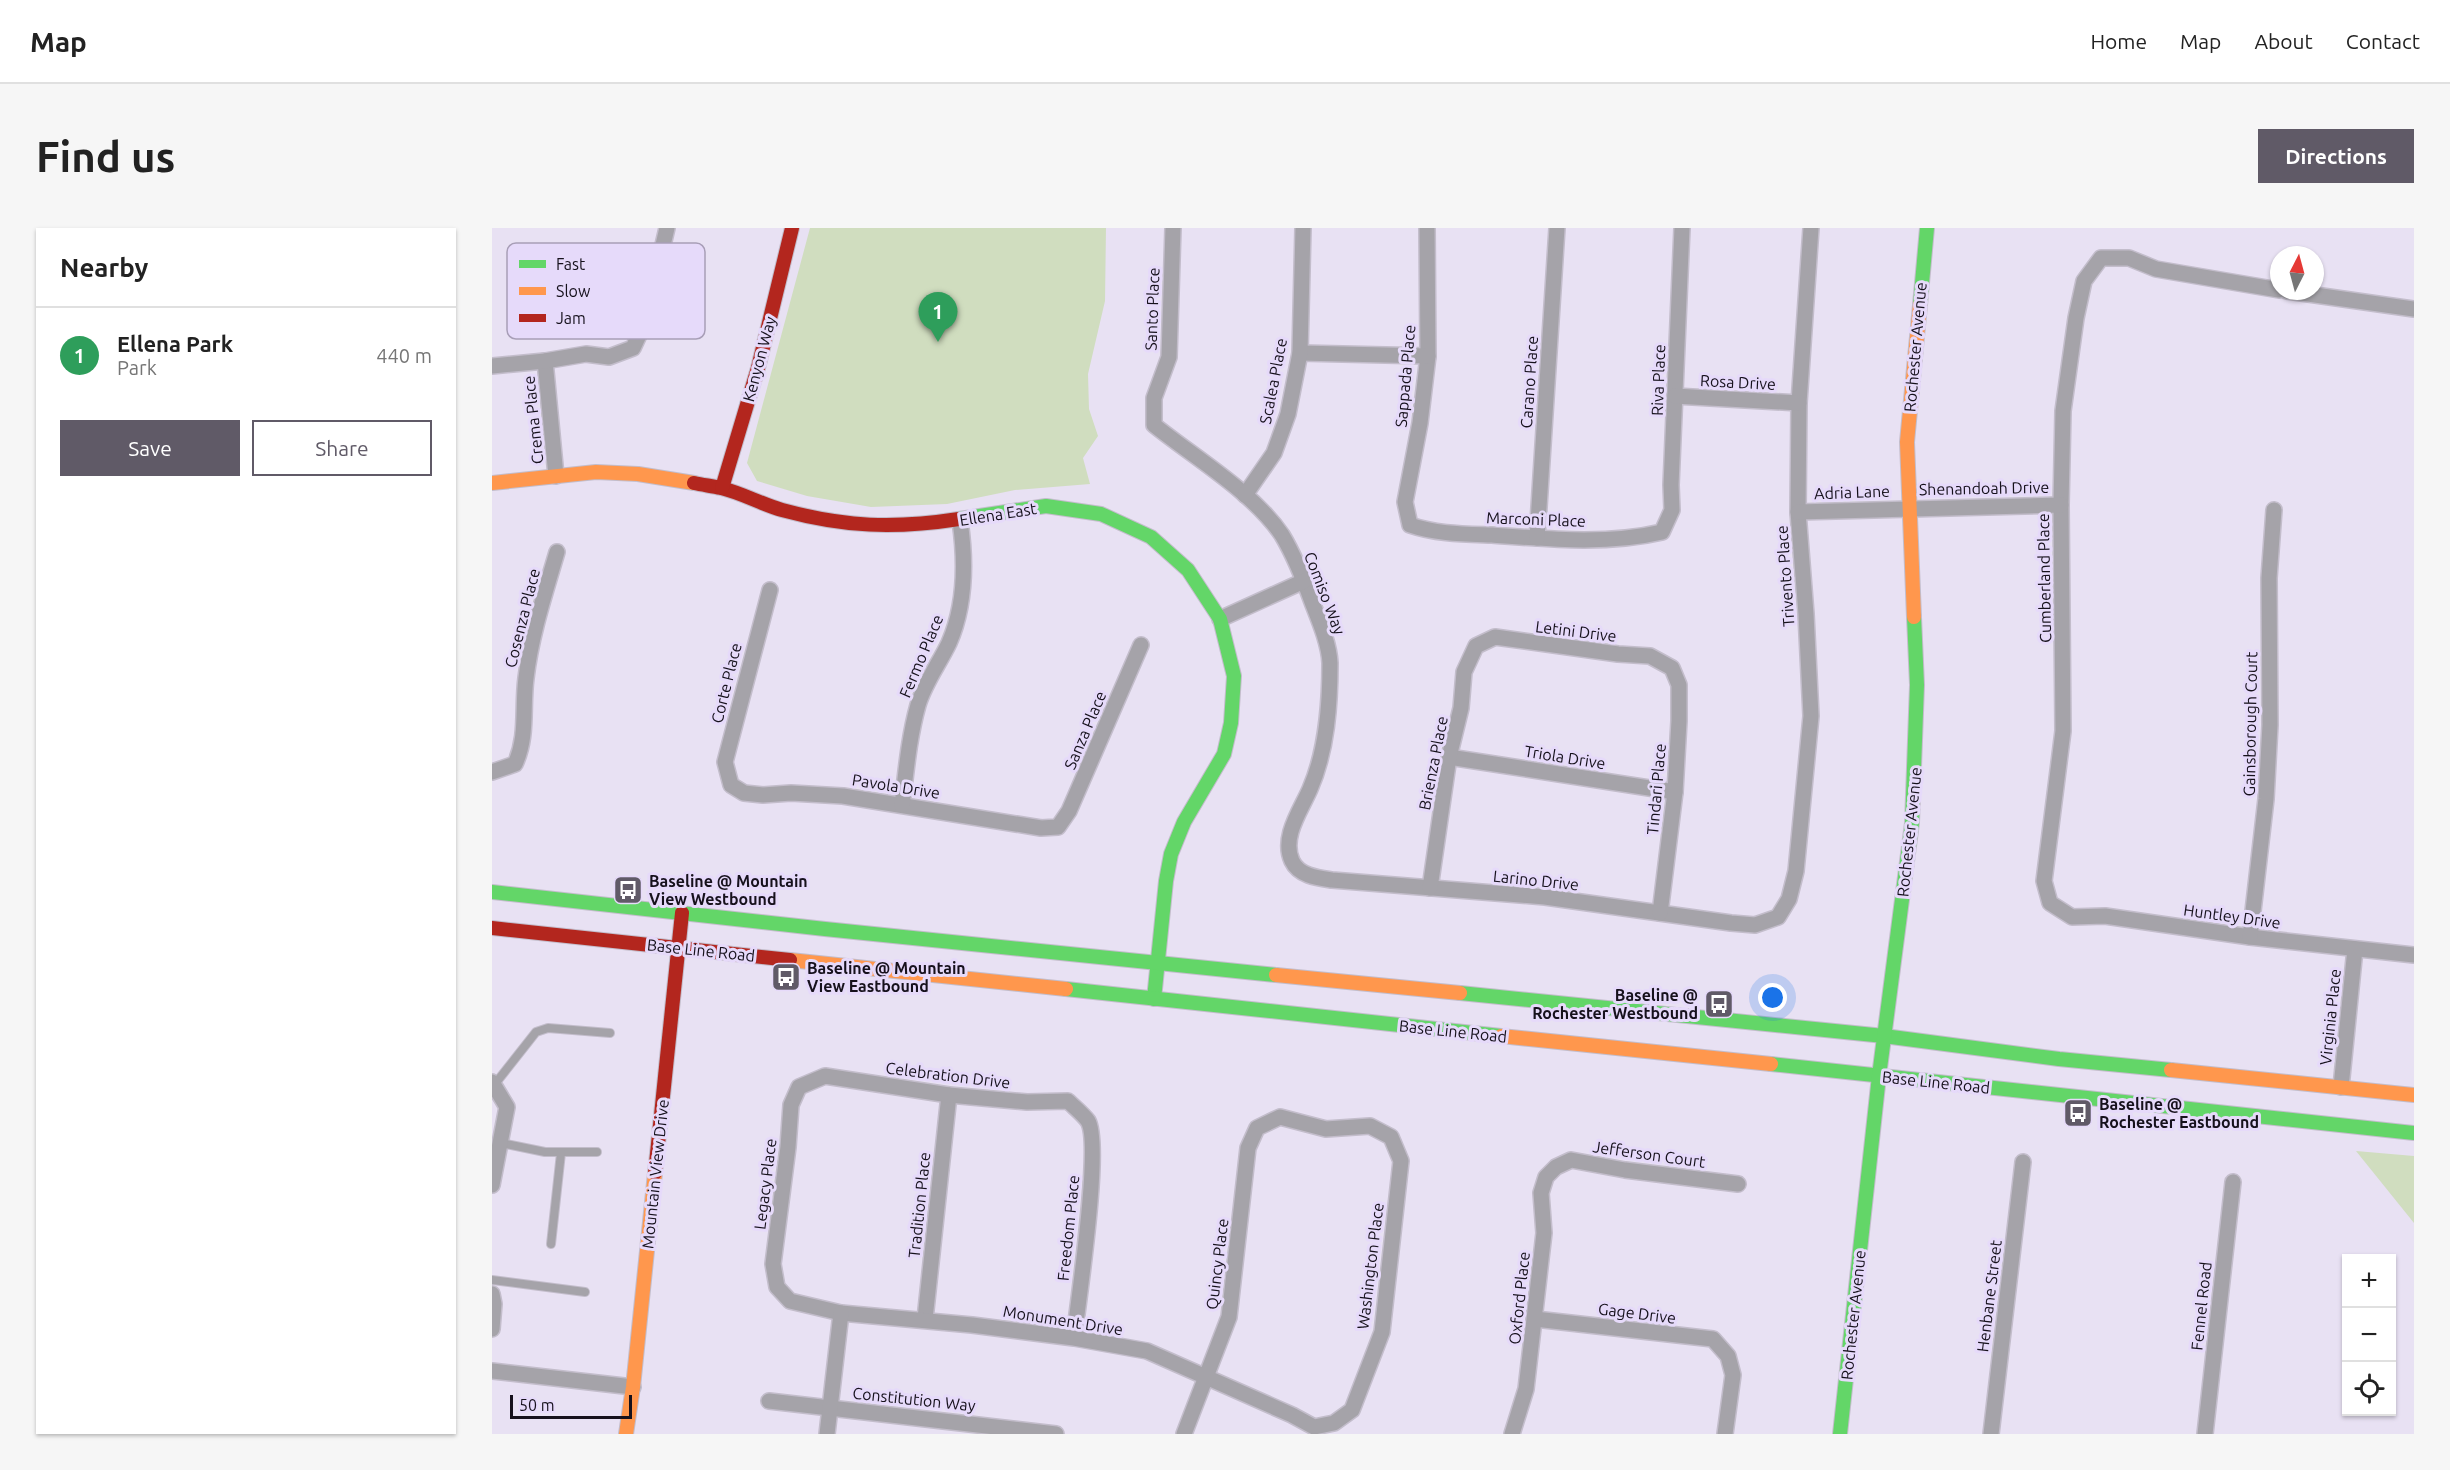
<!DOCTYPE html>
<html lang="en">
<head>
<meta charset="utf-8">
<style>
  body { margin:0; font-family:Ubuntu,sans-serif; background:#f6f6f6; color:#222 }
  .controls { position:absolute; right:18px; bottom:18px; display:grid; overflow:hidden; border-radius:0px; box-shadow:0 2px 4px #0004 }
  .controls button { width:54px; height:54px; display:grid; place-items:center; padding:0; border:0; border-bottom:2px solid #e0e0e0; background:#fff; color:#222; font:30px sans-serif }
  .compass { position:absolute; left:1778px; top:18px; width:54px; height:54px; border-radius:50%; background:#fff; box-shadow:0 2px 4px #0004; rotate:6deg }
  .scale { position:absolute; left:18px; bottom:15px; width:122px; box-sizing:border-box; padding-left:6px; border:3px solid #16111c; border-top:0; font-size:16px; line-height:21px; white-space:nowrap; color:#16111c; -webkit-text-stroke:4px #e6dafa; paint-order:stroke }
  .you { position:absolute; left:1281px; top:770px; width:21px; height:21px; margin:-15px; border:4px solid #fff; border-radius:50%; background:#1a73e8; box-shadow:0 0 0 9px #1a73e833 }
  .badge { display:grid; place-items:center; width:39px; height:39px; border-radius:50%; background:#605a67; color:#fff; font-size:20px; font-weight:700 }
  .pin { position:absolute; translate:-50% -50px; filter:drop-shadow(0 2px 3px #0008) }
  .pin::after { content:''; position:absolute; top:32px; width:21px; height:18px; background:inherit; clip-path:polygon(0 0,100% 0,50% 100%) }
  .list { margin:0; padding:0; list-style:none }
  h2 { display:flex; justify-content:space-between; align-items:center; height:78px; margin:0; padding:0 24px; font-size:26px }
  h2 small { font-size:20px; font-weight:400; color:#767676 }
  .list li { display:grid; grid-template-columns:39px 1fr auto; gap:18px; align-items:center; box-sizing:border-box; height:96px; padding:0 24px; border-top:2px solid #e0e0e0 }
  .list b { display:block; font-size:22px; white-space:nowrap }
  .list p { margin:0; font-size:20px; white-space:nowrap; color:#767676 }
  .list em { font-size:20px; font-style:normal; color:#767676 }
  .actions { display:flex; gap:12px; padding:18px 24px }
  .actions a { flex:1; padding:14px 0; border:2px solid #605a67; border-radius:0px; text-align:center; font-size:21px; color:#605a67 }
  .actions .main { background:#605a67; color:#fff }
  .icon { flex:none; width:33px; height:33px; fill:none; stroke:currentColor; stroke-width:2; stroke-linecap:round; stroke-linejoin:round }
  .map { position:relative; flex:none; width:1922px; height:1206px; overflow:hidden; border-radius:0px }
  header { display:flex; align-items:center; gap:36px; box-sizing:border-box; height:84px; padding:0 30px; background:#fff; border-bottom:2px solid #e0e0e0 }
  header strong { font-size:28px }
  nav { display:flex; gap:33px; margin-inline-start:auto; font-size:21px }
  .intro { display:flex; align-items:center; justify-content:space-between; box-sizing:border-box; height:144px; padding:0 36px }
  h1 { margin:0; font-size:42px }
  .button { padding:15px 27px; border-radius:0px; background:#605a67; color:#fff; font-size:21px; font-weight:700 }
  main { display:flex; gap:36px; padding:0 36px }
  aside { flex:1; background:#fff; border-radius:0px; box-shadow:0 2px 4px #0004 }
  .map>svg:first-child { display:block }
  .green { fill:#d0ddbf }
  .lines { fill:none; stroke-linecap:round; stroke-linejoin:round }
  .lane-casing { stroke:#c3bdcb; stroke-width:10 }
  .street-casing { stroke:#c3bdcb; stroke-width:18 }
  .fast-casing { stroke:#c3bdcb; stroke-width:16 }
  .slow-casing { stroke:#c3bdcb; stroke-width:16 }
  .jam-casing { stroke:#c3bdcb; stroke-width:16 }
  .lane { stroke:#a5a3a9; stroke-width:8 }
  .street { stroke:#a5a3a9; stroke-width:15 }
  .fast { stroke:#63d668; stroke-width:14 }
  .slow { stroke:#ff974d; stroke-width:14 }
  .jam { stroke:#b3261e; stroke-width:14 }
  .labels { text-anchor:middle; stroke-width:6; stroke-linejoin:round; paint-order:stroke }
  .street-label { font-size:16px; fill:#16111c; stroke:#e6dafa }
  .poi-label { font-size:16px; font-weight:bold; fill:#16111c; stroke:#e6dafa; text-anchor:start }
  .key { fill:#e6dafa; stroke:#a89eb7; stroke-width:1.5 }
  .key-label { font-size:16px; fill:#16111c }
</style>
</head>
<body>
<header>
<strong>Map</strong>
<nav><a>Home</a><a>Map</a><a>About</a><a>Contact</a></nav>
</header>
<div class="intro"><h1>Find us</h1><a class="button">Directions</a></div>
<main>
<aside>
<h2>Nearby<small></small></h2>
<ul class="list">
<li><span class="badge" style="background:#2e9e5b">1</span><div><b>Ellena Park</b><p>Park</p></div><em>440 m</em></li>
</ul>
<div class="actions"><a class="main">Save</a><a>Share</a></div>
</aside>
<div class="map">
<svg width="1922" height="1206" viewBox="0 0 1922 1206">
  <rect width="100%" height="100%" fill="#e8e1f3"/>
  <g class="green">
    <path d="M318,0h296l-1,73 -17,73 1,35 9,27 -15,22 7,26 -75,6 -68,14 -76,3 -64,-11 -50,-15 -10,-18z"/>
    <path d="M1864,923l58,5v67z"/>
  </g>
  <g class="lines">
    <g class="lane-casing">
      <g id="lane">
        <path d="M3,856l41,-52 12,-4 62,5"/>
        <path d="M9,915l44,9h52"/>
        <path d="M59,1016l10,-91"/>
        <path d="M0,1052l93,12"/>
      </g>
    </g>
    <g class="street-casing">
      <g id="street">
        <path d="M681,0l-4,129 -15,41v27c41,33 99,67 128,110 12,20 22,45 30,67 7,18 17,41 18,61 0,41 -3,87 -20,126 -9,21 -29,48 -18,72 7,15 26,17 40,19l213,17 186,26 24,2 23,-8 11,-18 7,-28 15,-155 -5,-102 -8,-102 1,-109 12,-175"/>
        <path d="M935,0l1,128 -8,67 -15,79 5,23c26,9 54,9 82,10 55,4 115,10 170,-3l10,-22 -1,-25 11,-257"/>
        <path d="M1787,62l-123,-21 -27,-11h-28l-17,23 -8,37 -13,93 -2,94 2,226 -19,150 6,22 22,14 33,-1 145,21 164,18"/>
        <path d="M1795,63l127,18"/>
        <path d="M808,125l128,3"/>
        <path d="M53,133l11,115"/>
        <path d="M0,138l53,-5 41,-7 23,3 24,-9 12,-26 22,-94"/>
        <path d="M1183,168l124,7"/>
        <path d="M753,267l29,-42 14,-39 12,-61 3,-125"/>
        <path d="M1306,284l263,-7"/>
        <path d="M1045,310l20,-310"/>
        <path d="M278,362l-45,172 6,23 13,8 19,2 28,-2 52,3 198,32 17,-1 11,-16 72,-166"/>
        <path d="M728,391l84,-38"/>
        <path d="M957,529l226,35"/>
        <path d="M0,544l23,-8c13,-28 7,-56 11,-86 5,-43 19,-85 31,-126"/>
        <path d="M410,577c4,-33 7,-68 16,-100 7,-23 21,-41 31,-62 17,-39 17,-81 11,-122"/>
        <path d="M938,660l19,-131 12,-49 3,-36 12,-26 19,-9 123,17 32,2 22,12 7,17v36l-4,71 -15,121"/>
        <path d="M1758,709l16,-138 4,-74 -1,-147 5,-68"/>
        <path d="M0,854l15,25 -15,78"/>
        <path d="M1849,859l14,-138"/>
        <path d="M0,1066l2,10 -2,25"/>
        <path d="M433,1091l24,-224"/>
        <path d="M1043,1091l178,20 15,17 5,19 -8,59"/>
        <path d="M582,1110c4,-36 28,-193 14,-217 -5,-7 -14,-14 -20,-20l-41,1 -78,-7 -124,-19 -26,11 -8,18 -3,42 -15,117 4,23 13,14 51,12 131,12 102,13 73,13 145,64 22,12 20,-4 18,-13 30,-78 19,-171 -10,-24 -21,-11 -44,3 -46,-12 -23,11 -9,20 -19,169 -45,117"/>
        <path d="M0,1143l141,16"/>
        <path d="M277,1173l287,33"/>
        <path d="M335,1206l14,-121"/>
        <path d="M1020,1206l14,-45 18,-156 -3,-40 5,-16 10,-10 15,-7 54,10 113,14"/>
        <path d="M1499,1206l32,-272"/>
        <path d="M1713,1206l28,-252"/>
      </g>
    </g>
    <g class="fast-casing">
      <g id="fast">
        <path d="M1428,77l7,-77"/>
        <path d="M467,291l87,-13 55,8 50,23 37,33 32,49 14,57 -3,47 -7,31 -40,68 -13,32 -5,27 -12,118"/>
        <path d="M0,664l333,37 451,46"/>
        <path d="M574,761l435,47"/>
        <path d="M968,765l424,43 175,23 112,11"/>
        <path d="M1279,836l643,69"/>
        <path d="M1348,1206l39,-358 33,-253 5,-138 -3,-68"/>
      </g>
    </g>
    <g class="slow-casing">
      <g id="slow">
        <path d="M0,255l104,-11 42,2 56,9"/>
        <path d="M1422,389l-7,-175 13,-137"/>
        <path d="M298,732l276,29"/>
        <path d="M784,747l184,18"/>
        <path d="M1009,808l270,28"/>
        <path d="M1679,842l243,25"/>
        <path d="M134,1206l7,-47 22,-214"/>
      </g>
    </g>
    <g class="jam-casing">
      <g id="jam">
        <path d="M202,255c9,2 18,3 27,5 21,5 40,16 61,22 63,17 112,19 177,9"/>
        <path d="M230,260l36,-120 34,-140"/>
        <path d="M0,700l298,32"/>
        <path d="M163,945l27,-260"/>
      </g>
    </g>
    <use href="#lane" class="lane"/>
    <use href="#street" class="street"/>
    <use href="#fast" class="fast"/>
    <use href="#slow" class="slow"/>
    <use href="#jam" class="jam"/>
  </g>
  <defs>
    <g id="bus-square" transform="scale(1.5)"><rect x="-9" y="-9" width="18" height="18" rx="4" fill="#605a67" stroke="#e6dafa"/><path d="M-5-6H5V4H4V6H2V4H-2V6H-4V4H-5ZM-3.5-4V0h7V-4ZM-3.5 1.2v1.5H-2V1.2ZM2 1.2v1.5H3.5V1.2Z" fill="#fff"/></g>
  </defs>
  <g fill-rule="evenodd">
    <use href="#bus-square" x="136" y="662"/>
    <use href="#bus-square" x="294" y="749"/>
    <use href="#bus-square" x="1227" y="776"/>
    <use href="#bus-square" x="1586" y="885"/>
  </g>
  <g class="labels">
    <g class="street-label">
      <text transform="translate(660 81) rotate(-88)" y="6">Santo Place</text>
      <text transform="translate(1423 119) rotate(-85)" y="6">Rochester Avenue</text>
      <text transform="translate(267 131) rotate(-75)" y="6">Kenyon Way</text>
      <text transform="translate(913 148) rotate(-85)" y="6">Sappada Place</text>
      <text transform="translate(1166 152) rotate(-88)" y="6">Riva Place</text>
      <text transform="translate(781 153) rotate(-79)" y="6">Scalea Place</text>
      <text transform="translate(1037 154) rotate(-86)" y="6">Carano Place</text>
      <text transform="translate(1246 154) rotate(3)" y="6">Rosa Drive</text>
      <text transform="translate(41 192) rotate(-96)" y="6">Crema Place</text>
      <text transform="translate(1492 260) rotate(-1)" y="6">Shenandoah Drive</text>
      <text transform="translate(1360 264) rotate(-2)" y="6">Adria Lane</text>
      <text transform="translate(506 286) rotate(-9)" y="6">Ellena East</text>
      <text transform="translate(1044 291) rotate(2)" y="6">Marconi Place</text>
      <text transform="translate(1293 348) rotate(-94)" y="6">Trivento Place</text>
      <text transform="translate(1552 350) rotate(-91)" y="6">Cumberland Place</text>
      <text transform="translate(833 365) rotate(69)" y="6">Comiso Way</text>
      <text transform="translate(30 390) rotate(-76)" y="6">Cosenza Place</text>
      <text transform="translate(1084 403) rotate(7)" y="6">Letini Drive</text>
      <text transform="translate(429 428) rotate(-67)" y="6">Fermo Place</text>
      <text transform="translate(234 455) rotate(-76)" y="6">Corte Place</text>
      <text transform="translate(1758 496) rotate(-89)" y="6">Gainsborough Court</text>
      <text transform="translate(593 502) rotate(-67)" y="6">Sanza Place</text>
      <text transform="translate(1073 529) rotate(9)" y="6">Triola Drive</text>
      <text transform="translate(941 535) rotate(-79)" y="6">Brienza Place</text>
      <text transform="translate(404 558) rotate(9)" y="6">Pavola Drive</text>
      <text transform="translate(1164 561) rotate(-85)" y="6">Tindari Place</text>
      <text transform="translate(1417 604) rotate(-84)" y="6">Rochester Avenue</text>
      <text transform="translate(1044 652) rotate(6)" y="6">Larino Drive</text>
      <text transform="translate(1740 688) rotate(8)" y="6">Huntley Drive</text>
      <text transform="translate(209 722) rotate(6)" y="6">Base Line Road</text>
      <text transform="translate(1838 789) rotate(-84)" y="6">Virginia Place</text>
      <text transform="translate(961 803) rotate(6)" y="6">Base Line Road</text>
      <text transform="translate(456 847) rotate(7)" y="6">Celebration Drive</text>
      <text transform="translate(1444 854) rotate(6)" y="6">Base Line Road</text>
      <text transform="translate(1157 926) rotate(8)" y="6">Jefferson Court</text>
      <text transform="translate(163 946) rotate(-84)" y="6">Mountain View Drive</text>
      <text transform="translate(273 956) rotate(-83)" y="6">Legacy Place</text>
      <text transform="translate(427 977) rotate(-84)" y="6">Tradition Place</text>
      <text transform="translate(576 1000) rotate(-84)" y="6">Freedom Place</text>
      <text transform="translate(725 1036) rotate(-83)" y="6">Quincy Place</text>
      <text transform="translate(878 1038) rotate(-83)" y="6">Washington Place</text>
      <text transform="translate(1497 1068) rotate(-83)" y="6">Henbane Street</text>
      <text transform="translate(1027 1070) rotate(-84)" y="6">Oxford Place</text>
      <text transform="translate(1709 1078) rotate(-84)" y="6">Fennel Road</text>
      <text transform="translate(1145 1085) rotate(7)" y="6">Gage Drive</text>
      <text transform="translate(1361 1087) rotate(-84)" y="6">Rochester Avenue</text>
      <text transform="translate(571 1092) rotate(9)" y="6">Monument Drive</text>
      <text transform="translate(422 1171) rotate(6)" y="6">Constitution Way</text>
    </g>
    <g class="poi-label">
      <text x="157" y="659">Baseline @ Mountain<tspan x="157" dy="18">View Westbound</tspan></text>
      <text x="315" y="746">Baseline @ Mountain<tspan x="315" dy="18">View Eastbound</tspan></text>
      <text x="1206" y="773" text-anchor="end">Baseline @<tspan x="1206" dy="18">Rochester Westbound</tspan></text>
      <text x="1607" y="882">Baseline @<tspan x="1607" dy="18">Rochester Eastbound</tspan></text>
    </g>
  </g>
  <rect x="15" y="15" width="198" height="96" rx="9" class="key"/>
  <rect x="27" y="32" width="27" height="8" fill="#63d668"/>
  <rect x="27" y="59" width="27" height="8" fill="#ff974d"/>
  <rect x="27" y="86" width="27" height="8" fill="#b3261e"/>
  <g class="key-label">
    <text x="64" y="42">Fast</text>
    <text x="64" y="69">Slow</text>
    <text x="64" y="96">Jam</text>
  </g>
</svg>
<div class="controls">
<button>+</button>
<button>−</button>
<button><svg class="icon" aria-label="locate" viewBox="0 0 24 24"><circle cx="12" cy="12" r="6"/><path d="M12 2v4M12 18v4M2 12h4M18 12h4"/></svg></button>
</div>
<svg class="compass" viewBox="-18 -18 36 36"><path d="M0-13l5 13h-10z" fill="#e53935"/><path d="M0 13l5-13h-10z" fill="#767676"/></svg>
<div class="scale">50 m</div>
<div class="you"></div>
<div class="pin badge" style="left:446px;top:114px;background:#2e9e5b">1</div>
</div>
</main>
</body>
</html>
